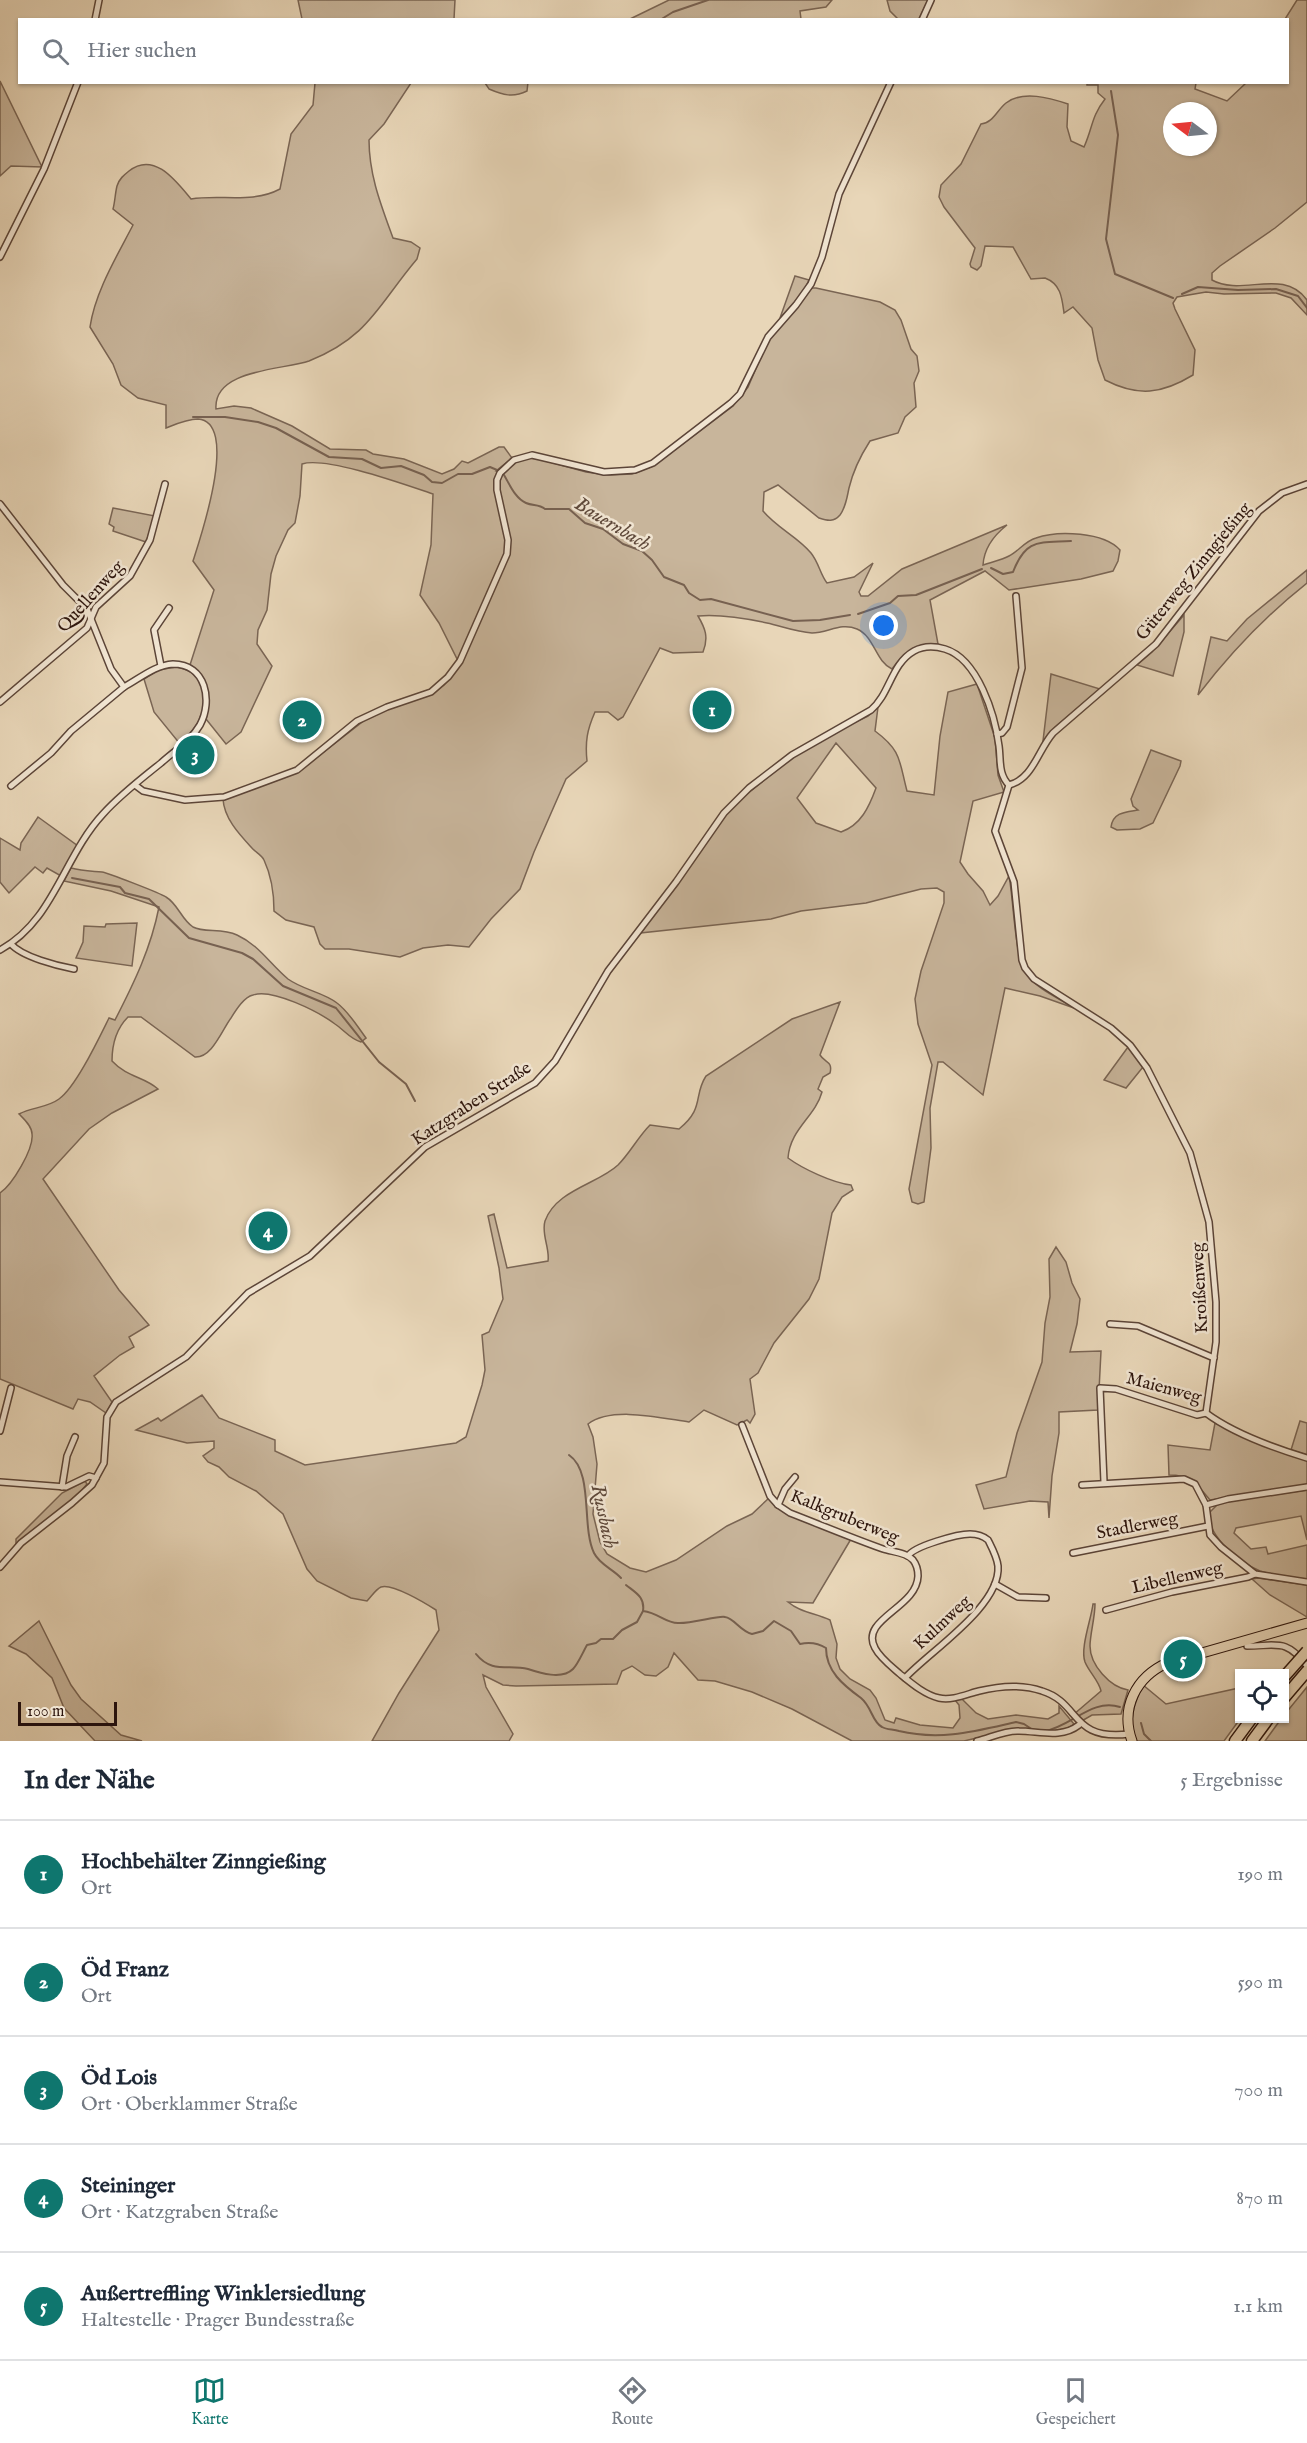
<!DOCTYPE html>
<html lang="de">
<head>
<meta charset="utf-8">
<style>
  body { margin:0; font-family:"IM FELL English",serif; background:#f6f6f7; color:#1f2937 }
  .controls { position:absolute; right:18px; bottom:18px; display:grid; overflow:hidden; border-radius:0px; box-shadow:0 2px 4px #0004 }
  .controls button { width:54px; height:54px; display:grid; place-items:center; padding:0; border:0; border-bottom:2px solid #e0e1e3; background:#fff; color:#1f2937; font:30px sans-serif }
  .compass { position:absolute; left:1163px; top:102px; width:54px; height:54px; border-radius:50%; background:#fff; box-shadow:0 2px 4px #0004; rotate:286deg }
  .scale { position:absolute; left:18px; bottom:15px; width:99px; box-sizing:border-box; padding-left:6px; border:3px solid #2d150d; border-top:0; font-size:16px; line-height:21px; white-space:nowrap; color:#2d150d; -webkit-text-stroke:4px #f0e4d1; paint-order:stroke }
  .you { position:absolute; left:884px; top:626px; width:21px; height:21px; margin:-15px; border:4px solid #fff; border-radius:50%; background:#1a73e8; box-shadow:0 0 0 9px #1a73e833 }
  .badge { display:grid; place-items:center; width:39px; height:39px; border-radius:50%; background:#0f766e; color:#fff; font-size:20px; font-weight:700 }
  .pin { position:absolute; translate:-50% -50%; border:3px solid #fff; box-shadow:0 2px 6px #0006 }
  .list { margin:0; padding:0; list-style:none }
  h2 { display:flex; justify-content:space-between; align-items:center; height:78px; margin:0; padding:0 24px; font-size:26px }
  h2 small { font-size:20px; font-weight:400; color:#747a83 }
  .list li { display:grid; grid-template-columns:39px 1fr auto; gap:18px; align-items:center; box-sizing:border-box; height:108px; padding:0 24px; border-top:2px solid #e0e1e3 }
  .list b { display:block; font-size:22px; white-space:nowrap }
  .list p { margin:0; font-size:20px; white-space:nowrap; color:#747a83 }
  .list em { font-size:20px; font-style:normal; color:#747a83 }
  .icon { flex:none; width:33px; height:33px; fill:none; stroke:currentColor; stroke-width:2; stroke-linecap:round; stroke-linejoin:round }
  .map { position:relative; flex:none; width:1307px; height:1741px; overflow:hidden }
  .search { position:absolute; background:#fff; box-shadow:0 2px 4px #0004; left:18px; right:18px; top:18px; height:66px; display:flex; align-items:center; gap:15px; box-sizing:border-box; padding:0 21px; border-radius:0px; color:#747a83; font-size:22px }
  .sheet { height:618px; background:#fff }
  nav { display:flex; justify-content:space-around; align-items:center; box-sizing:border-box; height:84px; border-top:2px solid #e0e1e3; background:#fff; font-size:16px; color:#747a83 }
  nav a { display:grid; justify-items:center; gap:3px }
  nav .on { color:#0f766e }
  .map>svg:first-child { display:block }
  .green { fill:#c8b59b; stroke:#7a6554; stroke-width:1.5; fill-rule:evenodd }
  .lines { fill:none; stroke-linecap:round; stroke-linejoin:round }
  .stream { stroke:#776151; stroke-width:2 }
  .street-casing { stroke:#5c4538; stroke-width:8 }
  .primary-casing { stroke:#2d150d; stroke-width:11 }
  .highway-casing { stroke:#2d150d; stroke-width:13 }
  .street { stroke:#f0e4d1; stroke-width:5 }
  .primary { stroke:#e8d6b8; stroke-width:9 }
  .highway { stroke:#e8d6b8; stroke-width:10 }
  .highway-bridge-casing { stroke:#2d150d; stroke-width:13; stroke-linecap:butt }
  .highway-bridge { stroke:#e8d6b8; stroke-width:10 }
  .labels { text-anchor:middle; stroke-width:5; stroke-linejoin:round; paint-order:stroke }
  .street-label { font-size:18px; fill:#2d150d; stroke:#f0e4d1 }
  .water-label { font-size:20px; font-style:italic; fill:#5e483a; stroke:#f0e4d1 }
</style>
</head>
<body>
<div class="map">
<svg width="1307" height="1741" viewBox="0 0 1307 1741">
  <rect width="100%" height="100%" fill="#e8d6b8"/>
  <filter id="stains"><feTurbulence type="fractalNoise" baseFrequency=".00333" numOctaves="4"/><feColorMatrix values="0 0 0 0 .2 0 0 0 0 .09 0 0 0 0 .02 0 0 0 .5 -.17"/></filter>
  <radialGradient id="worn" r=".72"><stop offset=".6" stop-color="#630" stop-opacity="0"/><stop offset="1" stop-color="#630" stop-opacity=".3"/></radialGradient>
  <g class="green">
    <path d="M298,0h157l-1,19h-152z"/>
    <path d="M669,0h163l-6,7 -26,4 1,8h-171z"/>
    <path d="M887,0h41l-9,19h-21l-8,-8z"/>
    <path d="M1297,0h10v202l-32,26 -55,38 -8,7v7c30,17 71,-13 95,20v15l-16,-17 -15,-5 -52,1 -18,-2 -29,5 -4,6 2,6 20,41 -2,25c-31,19 -55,22 -88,5l-7,-20 -6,-32 -19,-21 -9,6c-2,-15 -3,-29 -19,-35l-14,1 -18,-32 -28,-1 -4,20 -4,4 -6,-3 -1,-3 5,-16 -31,-41 -5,-10 2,-12 20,-21 20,-40c12,-1 16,-14 25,-21 17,-13 44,-5 62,1l-1,23 4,14 13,6c9,-20 7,-30 21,-48l-7,-6v-8h-11v-2h109l-1,6 32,12 19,-18 42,-1v-62l-3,-1zM1172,111h36v36h-36z"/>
    <path d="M0,81l42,86 -31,-1 -11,10z"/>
    <path d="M528,82l-1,9c-14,7 -24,4 -38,-2l-4,-6z"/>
    <path d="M315,83h96l-27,41 -15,16c0,35 12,65 24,98l18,4 9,6 -3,11c-39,46 -48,78 -108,102 -26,9 -96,8 -93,48l18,-3 17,2 41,18 38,23 36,1 7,4 31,5 38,15 12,-5 8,-8 6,2 31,-16h5l8,11 -16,13 6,2 9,-9 17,-6 11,1 47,13 23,3 23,-1 21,-8 80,-60 15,-19 21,-49 43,-50h4l64,14 15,8 6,10 10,29 6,7 2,15 -5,12 2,24 -11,10 -7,16 -28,8c-9,14 -17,30 -21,47 -2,9 -3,19 -9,27 -6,7 -12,6 -21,3l-41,-33 -14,7 -1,19c14,17 35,26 48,42 8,10 9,21 16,30l27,-6 19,-14 -14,29 2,4h7l34,-27 105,-44c-14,11 -23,23 -24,40 8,-3 19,-5 26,-9 10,-5 16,-15 27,-18 22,-8 68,-6 84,12l-2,11 -5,10 -32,8 -72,11 -24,-19 -55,29 8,44c-21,-1 -34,8 -46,25 -17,-8 -17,-32 -35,-40 -16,-7 -29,4 -45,4 -16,-1 -31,-7 -45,-10 -23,-5 -46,-9 -69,-7 7,12 11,21 5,36l-30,1 -13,-5 -37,69 -5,3 -10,-8h-13c-8,18 -10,30 -8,49l-21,18 -32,73 -14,37 -29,30 -22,28 -21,-2 -25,3 -23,9 -51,-8h-24l-5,-5 -6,-17 -28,-7 -12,-9c0,-16 -3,-36 -10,-51 -2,-5 -9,-8 -13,-13 -12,-13 -27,-29 -28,-48l75,-27 72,-56 66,-25 8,-6 16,-20 -21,-42 -19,-28 11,-50 2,-51c-27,-9 -107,-38 -131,-30l-2,32 -5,27 -7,7 -12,26 -5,18 -4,36 -9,20 -1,14 15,22 -31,66 -15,12 -20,-25c4,-21 5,-41 -16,-54l24,-75 -21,-29c7,-22 47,-139 5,-142 -11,0 -22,5 -32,9v-23l-28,-7 -17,-13 -8,-21 -23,-37c5,-35 27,-71 43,-102l-20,-16c2,-7 2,-15 4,-23 2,-7 7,-11 12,-15 25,-20 47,10 62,28 30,-5 61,5 89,-10l11,-55 22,-29z"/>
    <path d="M795,276l14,4 -7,14 -22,24z"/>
    <path d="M113,508l42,8 -9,26 -33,-11 1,-4 -5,-3z"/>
    <path d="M1307,570v13c-43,34 -76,69 -109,112l13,-58 16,4 20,-22z"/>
    <path d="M1184,615v17l-11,44 -36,-11 15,-13z"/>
    <path d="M176,667c28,4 34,32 22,55 -5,9 -12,16 -18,22l-26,-32 -10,-33 14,-9z"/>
    <path d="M1051,674l49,15 -45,38 -12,14z"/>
    <path d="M977,684l18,54 3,37 6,17 -31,9 -13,61 8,12 15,17 7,14 8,-9 11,-20c5,24 5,84 19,100 11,14 31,22 46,32l-34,-12 -35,-8 -22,107 -40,-33h-5l-8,46 1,40 -7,54 -6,2 -6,-2 -3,-13 23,-124 -14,-41 -3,-25 6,-28 23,-68v-11l-7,-4 -16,1 -55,14 -65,8 -30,8 -131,14 37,-48 27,-42 28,-37 61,-49 34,-21 41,-20 10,-9 -3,24c27,20 24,30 32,60l27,4 6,-59 8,-44zM836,743l40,45c-7,19 -15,37 -35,44l-25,-9 -19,-25z"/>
    <path d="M1151,750l30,11 -1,5 -27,57 -13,6 -23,1 -6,-3c2,-15 15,-15 27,-17l-5,-4 -2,-7z"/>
    <path d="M38,817l40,29 -17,30 -14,-8 -4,5 -8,-6 -26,26 -9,-11v-44l20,12 1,-7z"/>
    <path d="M71,868c11,3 20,3 31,4 6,1 58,21 64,25 12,7 15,22 27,30 11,6 29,1 44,8 22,10 33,29 51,44 15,11 35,13 49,24 12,9 20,23 29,35l-5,4c-11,-3 -17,-12 -26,-18 -16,-12 -63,-36 -82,-29 -9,2 -17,15 -22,23 -9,12 -19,40 -36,39l-54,-40h-13c-12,12 -16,28 -16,44 16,17 31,15 46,28l-46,24 -23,16 -46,50 76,111 30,35 -20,12 5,10 -14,8 -26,21 18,26 -6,11 -16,-11 -12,-3 -5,10 -73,-30v-186c12,-8 34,-44 32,-59 0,-8 -8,-15 -13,-20 13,-7 28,-6 40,-15 17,-12 40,-61 50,-81l6,2c19,-37 36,-72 44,-113l-48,-16 -47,-10z"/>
    <path d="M137,923l-5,43 -56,-8 7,-16 1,-16 21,1 1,-3z"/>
    <path d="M840,1002l-20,53c5,8 13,6 10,18l-7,4 -5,12 4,3c-7,25 -32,37 -34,66 15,11 45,25 63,27l2,5 -11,7 -10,16 -13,66 -10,20 -35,44 -16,30 -8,6 5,35 -5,9 -3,-3 -10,5 -33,-15 -15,12c-28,-4 -77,-16 -101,2l5,13 4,27 -4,50 7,28 7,12 23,14 16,4 30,-12 51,-34 25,-12 17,-16 18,15 64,26 -38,64 -25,-1c13,11 28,11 42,18l7,24 -1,14 4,11 10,10 20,11 6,8 9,22 9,3 2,-5 24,7 33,3 7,-10 -1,-13 -4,-5 6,-2 15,15 12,6 28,-4 32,4 11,-6v-7l15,18 -6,4 -19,4 -34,-3 -51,12h-112l-60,-32 -40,-17 -37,-11 -17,-1 -24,-27 -6,14 -12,9 -11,-1 -13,-9 -10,5 -5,13 -101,2 -13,-1 -20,-10 3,12 27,47 -4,7h-137l27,-48 40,-63 -3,-20c-11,-7 -44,-27 -55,-23 -5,2 -10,10 -14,14l-16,-3 -34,-17 -10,-12 -24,-55 -27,-23 -27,-14 -10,-10 -11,-5 -5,-6 11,-8v-7l-27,2 -51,-13 22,-12 3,3 41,-26 17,23 56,22v11l30,14 151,-22 10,-6 16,-52 3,-15 -3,-35 7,-3 14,-33 -4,-31 -11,-52 6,-2 13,54 41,-7c2,-13 -7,-27 -3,-40 11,-31 53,-37 73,-56 12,-12 20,-28 32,-40l29,4c26,-21 14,-33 27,-53l86,-57z"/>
    <path d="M1128,1047l15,20 -17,21 -22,-8z"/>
    <path d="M1056,1247l10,15 6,21 8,16 -3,25 -7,28 31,-1 -3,59 -39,2v21l-7,43 -3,42 -1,-16 -18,-1 -46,8 -8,-24 30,-8 11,-44 25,-71 3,-39 5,-26 -1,-38z"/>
    <path d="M1300,1421l7,2v32l-16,-5z"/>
    <path d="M1215,1423l92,37v25l-97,15c-13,-16 -19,-25 -41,-25l-1,-30 42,5z"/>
    <path d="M85,1481l2,3 -9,11 -62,49v-5l46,-46z"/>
    <path d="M1307,1490v50l-6,-24 -65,12 -2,5 17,16 15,-2 2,7 39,-9v34c-15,-2 -32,-3 -47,-8 -20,-8 -53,-35 -51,-58l8,-8 11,-4z"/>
    <path d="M1258,1578l49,7v32l-37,-22 -18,-16z"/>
    <path d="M1093,1604h2c0,14 -5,30 -5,42 0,19 20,41 38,44l-7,24 -29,1 -12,7 -7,-7 28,-24c-2,-10 -12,-19 -16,-29 -5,-14 6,-42 8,-58z"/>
    <path d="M39,1621l32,64 10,14 40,36 21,6h-47l-31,-33 -12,-30 -26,-24 -17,-8z"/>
    <path d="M1143,1685l23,19 73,-16 1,31 -16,22h-89c-7,-20 -1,-37 8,-56z"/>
    <path d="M1307,1687v54h-42l16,-22 3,-1 1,-4z"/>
  </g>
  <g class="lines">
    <g class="stream">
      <path d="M660,20l13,-8 35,-12"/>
      <path d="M1111,91l7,44 -12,104 9,35 58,24"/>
      <path d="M1182,294l16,-7 40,3 38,-1 22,7 9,12"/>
      <path d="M193,417h32l33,5 18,6 53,29 33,2 19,9 20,-2 23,9 8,7 10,1 16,-9h14l18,-7 7,3"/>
      <path d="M504,475c6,10 11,23 22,28 7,3 13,1 19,6h24l16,14 18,6 20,15 19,7 10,9 12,17 20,8 5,8 11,7 11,-1 82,22 27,-1 30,-5"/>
      <path d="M991,568l12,6 10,-2c13,-34 26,-29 58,-31"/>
      <path d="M858,614l32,-11 8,-7 18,-1 66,-26"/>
      <path d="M72,878l48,9 5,6 24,6 40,39 53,15 11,6 30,27 53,22 43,54 27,22 9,17"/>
      <path d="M569,1455c25,17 12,71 25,98 6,12 19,16 27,25"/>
      <path d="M626,1585c10,8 19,12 17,26 16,2 22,12 35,12 12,1 42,-8 47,-6 9,1 15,14 27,17l11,-3 11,-10 17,10 9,13c9,-2 18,-1 26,4 0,23 17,37 35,50 11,9 11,24 21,29 5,3 11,2 17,4 42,10 77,0 117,-9l8,2 9,6"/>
      <path d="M476,1654c16,20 33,10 52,15 12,4 34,11 45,0 5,-5 10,-17 14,-24l9,-2 5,-4h12l9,-9 15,-8 6,-11"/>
      <path d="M1141,1723l3,11 7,7"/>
      <path d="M1045,1731c27,-5 47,-33 75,-24"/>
    </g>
    <g class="street-casing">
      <g id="street">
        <path d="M95,20l4,-20"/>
        <path d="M922,20l9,-20"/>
        <path d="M0,257l44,-88 34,-87"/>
        <path d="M0,504l63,81 24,24 24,60 13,18c15,-8 31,-22 49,-23 33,0 40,37 27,61 -9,16 -26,26 -39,38 -20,16 -41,32 -58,51 -40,43 -49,107 -103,136"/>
        <path d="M161,666l-7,-36 15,-22"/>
        <path d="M0,702l87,-74 9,-21 34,-31 20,-36 15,-56"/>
        <path d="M997,734l5,-1 5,-6 15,-59 -6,-72"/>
        <path d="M135,785l8,6 42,9 39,-3 73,-27 60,-49 30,-14 44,-15 17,-15 12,-16 47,-107 1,-14 -11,-50v-10l3,-7 14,-13 18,-5 72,17 31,-2 18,-7 78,-60 9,-9 28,-57 28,-32 15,-21 11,-27 17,-63 52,-112"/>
        <path d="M1009,785l-14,46 19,51 8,78 3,8 9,11 77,49 19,17 17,23 43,85 19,69 7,80v40l-10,71"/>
        <path d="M1009,785c24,-6 29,-35 44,-52l103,-89 103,-133 23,-18 25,-9"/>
        <path d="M11,786l40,-33 20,-22 53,-44"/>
        <path d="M11,944c11,13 47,22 63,25"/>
        <path d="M1110,1324l28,2 76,32"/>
        <path d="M1206,1413c28,21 68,35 101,45"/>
        <path d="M742,1425l28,71 8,9 12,8c31,12 62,25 93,36 9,3 23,3 30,11 4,5 5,10 5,16 -1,32 -59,43 -43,72 5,10 17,19 25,26 11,9 25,21 39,24 13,3 28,-4 40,-7 20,-5 43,-7 63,0 39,12 28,50 87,43"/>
        <path d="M0,1431l11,-43"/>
        <path d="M0,1482l66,5 23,-11 7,2"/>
        <path d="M1104,1482l-4,-94 16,1 81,26 9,-2"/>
        <path d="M1082,1485l102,-6 11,5 11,21"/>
        <path d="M62,1487l5,-31 8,-19"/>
        <path d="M1307,1487l-79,12 -22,6 4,30 11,12 34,27 52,8"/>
        <path d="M778,1505l7,-16 10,-12"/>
        <path d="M1073,1553l135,-27"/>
        <path d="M0,1567l21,-24 51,-40 20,-18 12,-22 3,-46 9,-15 70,-45 62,-64 62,-37 115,-109 110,-64 20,-22 53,-90 68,-89 48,-69 25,-25 43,-33 79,-45c19,-16 20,-46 43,-59 9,-5 21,-5 31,-2 33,10 50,66 54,97 2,14 -1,28 10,39"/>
        <path d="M995,1584l23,13 28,1"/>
        <path d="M1106,1610l66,-18 76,-15 7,-3"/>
        <path d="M1247,1646c30,0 39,-8 60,20"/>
        <path d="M905,1678c25,-27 96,-72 93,-112 -1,-9 -6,-18 -10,-26 -6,-5 -11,-6 -18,-6 -12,0 -56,12 -62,22"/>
        <path d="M977,1741c13,-3 28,-11 42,-10 20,0 42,8 60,-6"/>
      </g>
    </g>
    <g class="primary-casing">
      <path id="primary" d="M1132,1741c-12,-33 4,-64 35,-78l140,-40"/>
    </g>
    <g class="highway-casing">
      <g id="highway">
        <path d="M1284,1698l23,-27"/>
        <path d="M1235,1741l17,-23"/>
        <path d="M1252,1741l17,-23"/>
      </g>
    </g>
    <use href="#street" class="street"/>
    <use href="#primary" class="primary"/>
    <use href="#highway" class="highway"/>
    <g class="highway-bridge-casing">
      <path id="highway-bridge" d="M1284,1677l23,-26"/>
    </g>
    <use href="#highway-bridge" class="highway-bridge"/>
  </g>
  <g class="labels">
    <g class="street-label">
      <text transform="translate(1193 571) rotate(-51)" y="6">Güterweg Zinngießing</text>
      <text transform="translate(90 596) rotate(-48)" y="6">Quellenweg</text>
      <text transform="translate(471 1103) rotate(-33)" y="6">Katzgraben Straße</text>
      <text transform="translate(1199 1288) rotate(-93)" y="6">Kroißenweg</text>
      <text transform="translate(1164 1387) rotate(15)" y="6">Maienweg</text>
      <text transform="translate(845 1516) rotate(22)" y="6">Kalkgruberweg</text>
      <text transform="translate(1137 1525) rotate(-11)" y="6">Stadlerweg</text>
      <text transform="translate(1177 1577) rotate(-13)" y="6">Libellenweg</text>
      <text transform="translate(942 1622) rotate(-43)" y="6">Kulmweg</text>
    </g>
    <g class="water-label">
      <text transform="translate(613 523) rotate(31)" y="7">Bauernbach</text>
      <text transform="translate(605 1516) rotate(78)" y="7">Russbach</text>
    </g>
  </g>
  <rect width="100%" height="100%" filter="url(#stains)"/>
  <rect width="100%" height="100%" fill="url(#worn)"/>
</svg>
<div class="controls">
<button><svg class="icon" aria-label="locate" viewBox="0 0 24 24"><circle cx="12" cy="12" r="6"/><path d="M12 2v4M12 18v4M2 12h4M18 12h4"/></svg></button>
</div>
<svg class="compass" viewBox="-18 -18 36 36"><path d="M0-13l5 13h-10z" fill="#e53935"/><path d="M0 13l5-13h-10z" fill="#747a83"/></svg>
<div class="scale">100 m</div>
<div class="you"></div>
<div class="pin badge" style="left:712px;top:710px">1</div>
<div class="pin badge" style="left:302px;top:720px">2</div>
<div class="pin badge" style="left:195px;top:755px">3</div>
<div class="pin badge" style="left:268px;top:1231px">4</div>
<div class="pin badge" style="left:1183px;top:1659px">5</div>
<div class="search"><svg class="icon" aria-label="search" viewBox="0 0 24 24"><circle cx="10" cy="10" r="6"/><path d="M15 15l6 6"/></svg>Hier suchen</div>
</div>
<section class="sheet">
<h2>In der Nähe<small>5 Ergebnisse</small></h2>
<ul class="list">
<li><span class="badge">1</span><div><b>Hochbehälter Zinngießing</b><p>Ort</p></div><em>190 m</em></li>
<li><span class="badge">2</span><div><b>Öd Franz</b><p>Ort</p></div><em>590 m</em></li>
<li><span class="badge">3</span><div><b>Öd Lois</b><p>Ort · Oberklammer Straße</p></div><em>700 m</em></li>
<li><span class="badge">4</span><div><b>Steininger</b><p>Ort · Katzgraben Straße</p></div><em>870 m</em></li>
<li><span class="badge">5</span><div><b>Außertreffling Winklersiedlung</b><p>Haltestelle · Prager Bundesstraße</p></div><em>1.1 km</em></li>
</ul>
</section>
<nav>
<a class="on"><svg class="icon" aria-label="map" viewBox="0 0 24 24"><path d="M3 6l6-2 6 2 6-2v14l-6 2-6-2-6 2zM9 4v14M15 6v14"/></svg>Karte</a>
<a><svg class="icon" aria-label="directions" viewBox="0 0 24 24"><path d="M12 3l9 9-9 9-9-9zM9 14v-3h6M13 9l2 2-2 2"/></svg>Route</a>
<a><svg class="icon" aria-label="saved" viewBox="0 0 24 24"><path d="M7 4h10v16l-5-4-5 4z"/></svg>Gespeichert</a>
</nav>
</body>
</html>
